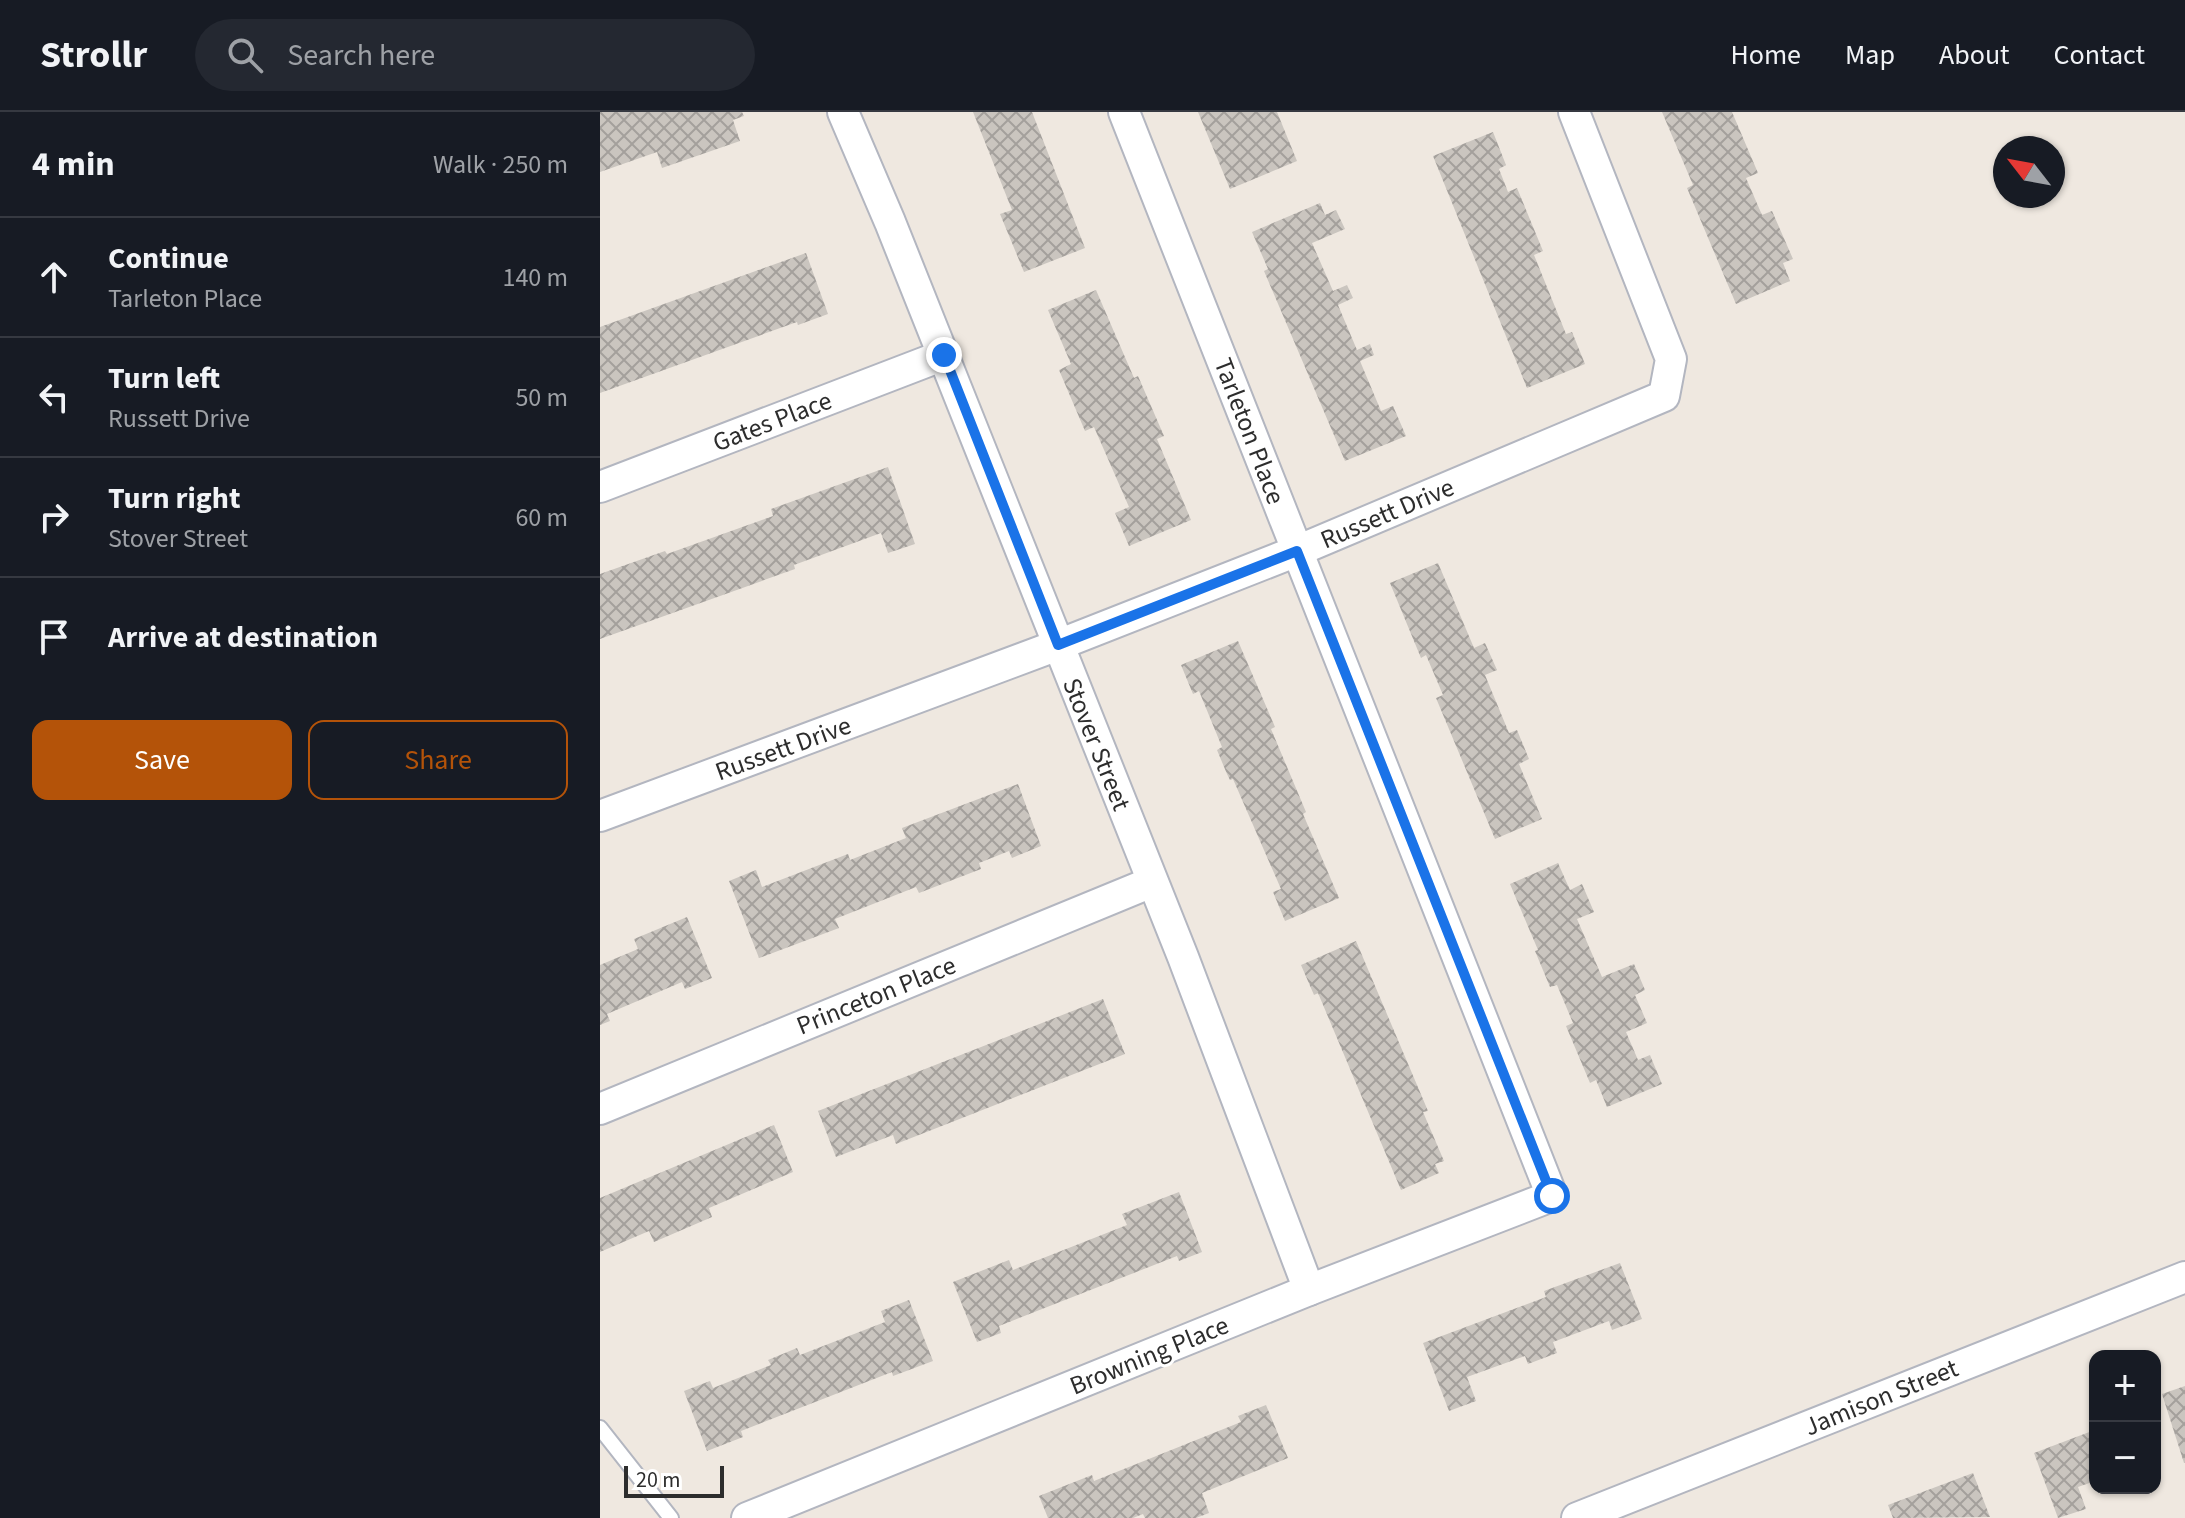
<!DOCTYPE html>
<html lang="en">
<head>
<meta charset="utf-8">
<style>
  body { margin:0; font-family:"Source Sans 3",sans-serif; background:#242831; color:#f1f3f6 }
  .controls { position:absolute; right:24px; bottom:24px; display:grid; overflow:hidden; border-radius:16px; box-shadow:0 2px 6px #0004 }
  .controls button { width:72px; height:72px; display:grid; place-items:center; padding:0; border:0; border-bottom:2px solid #363941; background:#171b24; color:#f1f3f6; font:40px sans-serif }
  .compass { position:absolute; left:1393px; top:24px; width:72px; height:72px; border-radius:50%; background:#171b24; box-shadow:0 2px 6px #0004; rotate:301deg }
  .scale { position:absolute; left:24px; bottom:20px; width:100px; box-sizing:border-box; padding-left:8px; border:4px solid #2d2d2d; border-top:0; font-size:22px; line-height:28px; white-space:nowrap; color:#2d2d2d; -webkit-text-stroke:6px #fff; paint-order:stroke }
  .stop { position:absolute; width:24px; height:24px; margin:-18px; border:6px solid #1a73e8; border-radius:50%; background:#fff }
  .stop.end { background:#1a73e8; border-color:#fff; box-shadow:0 2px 8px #0008 }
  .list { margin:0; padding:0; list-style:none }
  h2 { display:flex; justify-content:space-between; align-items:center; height:104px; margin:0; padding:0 32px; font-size:34px }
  h2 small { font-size:26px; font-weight:400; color:#9ea1a6 }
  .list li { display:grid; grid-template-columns:52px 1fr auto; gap:24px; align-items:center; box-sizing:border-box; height:120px; padding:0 32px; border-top:2px solid #363941 }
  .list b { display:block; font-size:30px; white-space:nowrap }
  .list p { margin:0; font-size:26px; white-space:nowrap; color:#9ea1a6 }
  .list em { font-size:26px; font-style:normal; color:#9ea1a6 }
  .actions { display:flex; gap:16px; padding:24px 32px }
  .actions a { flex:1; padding:18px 0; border:2px solid #b45309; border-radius:16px; text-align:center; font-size:28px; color:#b45309 }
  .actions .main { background:#b45309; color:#fff }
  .icon { flex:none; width:44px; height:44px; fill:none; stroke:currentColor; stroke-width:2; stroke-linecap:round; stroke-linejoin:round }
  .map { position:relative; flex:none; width:1585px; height:1406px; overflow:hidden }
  header { display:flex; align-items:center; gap:48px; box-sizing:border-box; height:112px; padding:0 40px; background:#171b24; border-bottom:2px solid #363941 }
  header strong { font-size:38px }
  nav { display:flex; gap:44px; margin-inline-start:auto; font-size:28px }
  .search { width:560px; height:72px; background:#242831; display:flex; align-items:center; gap:20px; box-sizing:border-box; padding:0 28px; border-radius:44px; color:#9ea1a6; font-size:30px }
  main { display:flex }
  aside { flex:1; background:#171b24 }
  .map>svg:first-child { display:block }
  .building { fill:url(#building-cross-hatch) }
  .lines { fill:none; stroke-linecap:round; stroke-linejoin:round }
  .lane-casing { stroke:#b3b6c0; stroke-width:18 }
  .street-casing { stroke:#b3b6c0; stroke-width:34 }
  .lane { stroke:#fff; stroke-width:14 }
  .street { stroke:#fff; stroke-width:30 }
  .route { stroke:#1a73e8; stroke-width:10 }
  .labels { text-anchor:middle; stroke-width:6; stroke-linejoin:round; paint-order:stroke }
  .street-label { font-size:26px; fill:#2d2d2d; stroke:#fff }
</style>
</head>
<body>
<header>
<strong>Strollr</strong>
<div class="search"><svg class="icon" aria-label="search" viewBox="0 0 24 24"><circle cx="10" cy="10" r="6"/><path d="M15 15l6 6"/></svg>Search here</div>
<nav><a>Home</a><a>Map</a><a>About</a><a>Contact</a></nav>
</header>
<main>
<aside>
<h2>4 min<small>Walk · 250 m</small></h2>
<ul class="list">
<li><svg class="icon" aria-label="ahead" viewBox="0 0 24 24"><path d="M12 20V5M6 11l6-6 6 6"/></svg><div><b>Continue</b><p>Tarleton Place</p></div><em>140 m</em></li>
<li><svg class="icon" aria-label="left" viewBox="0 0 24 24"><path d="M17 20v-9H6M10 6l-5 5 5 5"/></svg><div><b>Turn left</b><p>Russett Drive</p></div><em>50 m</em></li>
<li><svg class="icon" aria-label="right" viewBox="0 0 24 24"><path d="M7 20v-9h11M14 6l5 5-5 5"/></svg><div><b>Turn right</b><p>Stover Street</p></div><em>60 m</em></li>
<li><svg class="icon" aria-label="arrive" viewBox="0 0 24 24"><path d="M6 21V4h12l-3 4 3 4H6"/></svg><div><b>Arrive at destination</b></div></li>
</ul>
<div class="actions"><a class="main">Save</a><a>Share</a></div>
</aside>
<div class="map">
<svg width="1585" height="1406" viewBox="0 0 1585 1406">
  <defs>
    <pattern id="building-cross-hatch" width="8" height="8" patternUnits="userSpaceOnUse" patternTransform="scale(2)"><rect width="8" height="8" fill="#cac5bf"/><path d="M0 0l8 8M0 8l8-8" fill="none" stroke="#a4a09c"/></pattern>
  </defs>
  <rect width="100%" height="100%" fill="#efe8e0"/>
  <g class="building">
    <path d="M0,0h142l2,4 -11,4 7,21 -78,27 -5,-16 -57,20z"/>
    <path d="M373,0h59l53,136 -61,24 -24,-58 12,-4z"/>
    <path d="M598,0h79l20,49 -67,28z"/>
    <path d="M1062,0h70l26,61 -12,5 16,37 10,-4 21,48 -10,4 7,18 -54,23 -49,-116 6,-3z"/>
    <path d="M893,20l13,33 -7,4 9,23 9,-4 26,63 -9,4 32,79 6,-2 13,32 -58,24 -94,-232z"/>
    <path d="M720,91l5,12 11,-5 9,19 -33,14 21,48 14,-6 6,13 -15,7 19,45 13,-6 4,11 -14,6 21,50 12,-5 13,30 -61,25 -81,-190 4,-2 -16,-37z"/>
    <path d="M206,141l22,61 -30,11 -1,-3 -197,71v-66z"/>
    <path d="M496,178l38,88 4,-2 26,60 -7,3 34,81 -62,26 -14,-33 14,-6 -35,-80 -9,4 -26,-61 12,-6 -23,-54z"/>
    <path d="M288,355l27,77 -27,9 -7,-20 -87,32 1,4 -195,70v-65l65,-23 2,3 106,-38 -2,-7z"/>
    <path d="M838,451l36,85 11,-5 12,27 -12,5 24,58 8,-3 12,29 -10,5 23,55 -47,20 -59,-141 7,-3 -17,-40 -5,3 -31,-75z"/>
    <path d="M638,529l37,86 -4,2 35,83 -3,2 36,84 -54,23 -12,-29 8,-3 -48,-110 -3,1 -3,-6 -10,-24 5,-3 -23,-56 -6,3 -12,-29z"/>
    <path d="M418,672l23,62 -29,12 -3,-7 -30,12 2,6 -62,24 -3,-6 -81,32 4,9 -80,30 -30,-77 27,-11 6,17 86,-33 2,6 56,-22 -4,-10z"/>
    <path d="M958,751l12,27 12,-6 12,28 -17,7 25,58 32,-13 11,26 -10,5 12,28 -21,9 12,28 12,-5 12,29 -55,23 -11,-27 -6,3 -24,-57 7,-3 -16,-38 -7,2 -15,-36 3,-1 -28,-66z"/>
    <path d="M87,805l25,61 -27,11 -3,-7 -75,32 3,7 -10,4v-60l38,-16 -4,-10z"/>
    <path d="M756,829l72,170 -5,1 21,49 -9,3 4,9 -38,17 -83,-197 -4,2 -13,-30z"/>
    <path d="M503,887l22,55 -229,90 -3,-9 -57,22 -18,-46z"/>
    <path d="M174,1013l19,47 -84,36 3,9 -58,25 -5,-11 -49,21v-54z"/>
    <path d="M579,1080l23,60 -23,9 -2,-5 -178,70 2,7 -24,9 -24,-60 56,-22 4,10 114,-45 -5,-11z"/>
    <path d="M1020,1151l22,56 -30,11 -3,-9 -56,21 4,11 -29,11 -3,-8 -58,21 9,24 -27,10 -26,-68 123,-46 -2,-6z"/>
    <path d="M309,1188l24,61 -40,15 -1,-4 -151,59 2,6 -36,14 -23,-60 26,-10 3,7 58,-23 -3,-5 29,-12 3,7 85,-33 -4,-11z"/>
    <path d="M1585,1274v77h-1l-22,-69z"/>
    <path d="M666,1293l22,53 -86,35 7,20 -13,5h-51l-2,-4 -10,4h-85l-9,-22 53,-21 2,6 147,-59 -3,-6z"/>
    <path d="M1492,1319l3,9v41l-17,6 8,22 -28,9 -24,-65z"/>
    <path d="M1373,1361l17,44 -97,1 -5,-13z"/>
  </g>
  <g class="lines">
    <g class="lane-casing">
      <path id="lane" d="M0,1316l71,90"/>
    </g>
    <g class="street-casing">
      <g id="street">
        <path d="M243,0l47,110 293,735 126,333"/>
        <path d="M0,375l344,-132"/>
        <path d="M0,704l458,-171 239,-94 367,-155 7,-37 -97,-247"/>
        <path d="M0,997l552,-227"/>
        <path d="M147,1406l562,-228 243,-94 -428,-1084"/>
        <path d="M977,1406l608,-241"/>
      </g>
    </g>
    <use href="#lane" class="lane"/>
    <use href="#street" class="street"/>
  </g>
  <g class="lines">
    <path class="route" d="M344,243l114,290 239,-94 255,645"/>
  </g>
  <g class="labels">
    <g class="street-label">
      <text transform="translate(172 309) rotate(-21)" y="9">Gates Place</text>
      <text transform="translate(650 319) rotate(69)" y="9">Tarleton Place</text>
      <text transform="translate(787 401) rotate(-23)" y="9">Russett Drive</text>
      <text transform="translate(497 632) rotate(68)" y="9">Stover Street</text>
      <text transform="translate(183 636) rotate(-20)" y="9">Russett Drive</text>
      <text transform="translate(276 883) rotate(-22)" y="9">Princeton Place</text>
      <text transform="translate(549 1243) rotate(-22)" y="9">Browning Place</text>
      <text transform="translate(1281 1285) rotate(-22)" y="9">Jamison Street</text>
    </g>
  </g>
</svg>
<div class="controls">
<button>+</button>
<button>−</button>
</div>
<svg class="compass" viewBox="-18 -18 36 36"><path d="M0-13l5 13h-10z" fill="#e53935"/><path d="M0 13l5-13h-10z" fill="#9ea1a6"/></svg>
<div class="scale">20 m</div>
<div class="stop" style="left:952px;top:1084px"></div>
<div class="stop end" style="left:344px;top:243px"></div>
</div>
</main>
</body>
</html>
